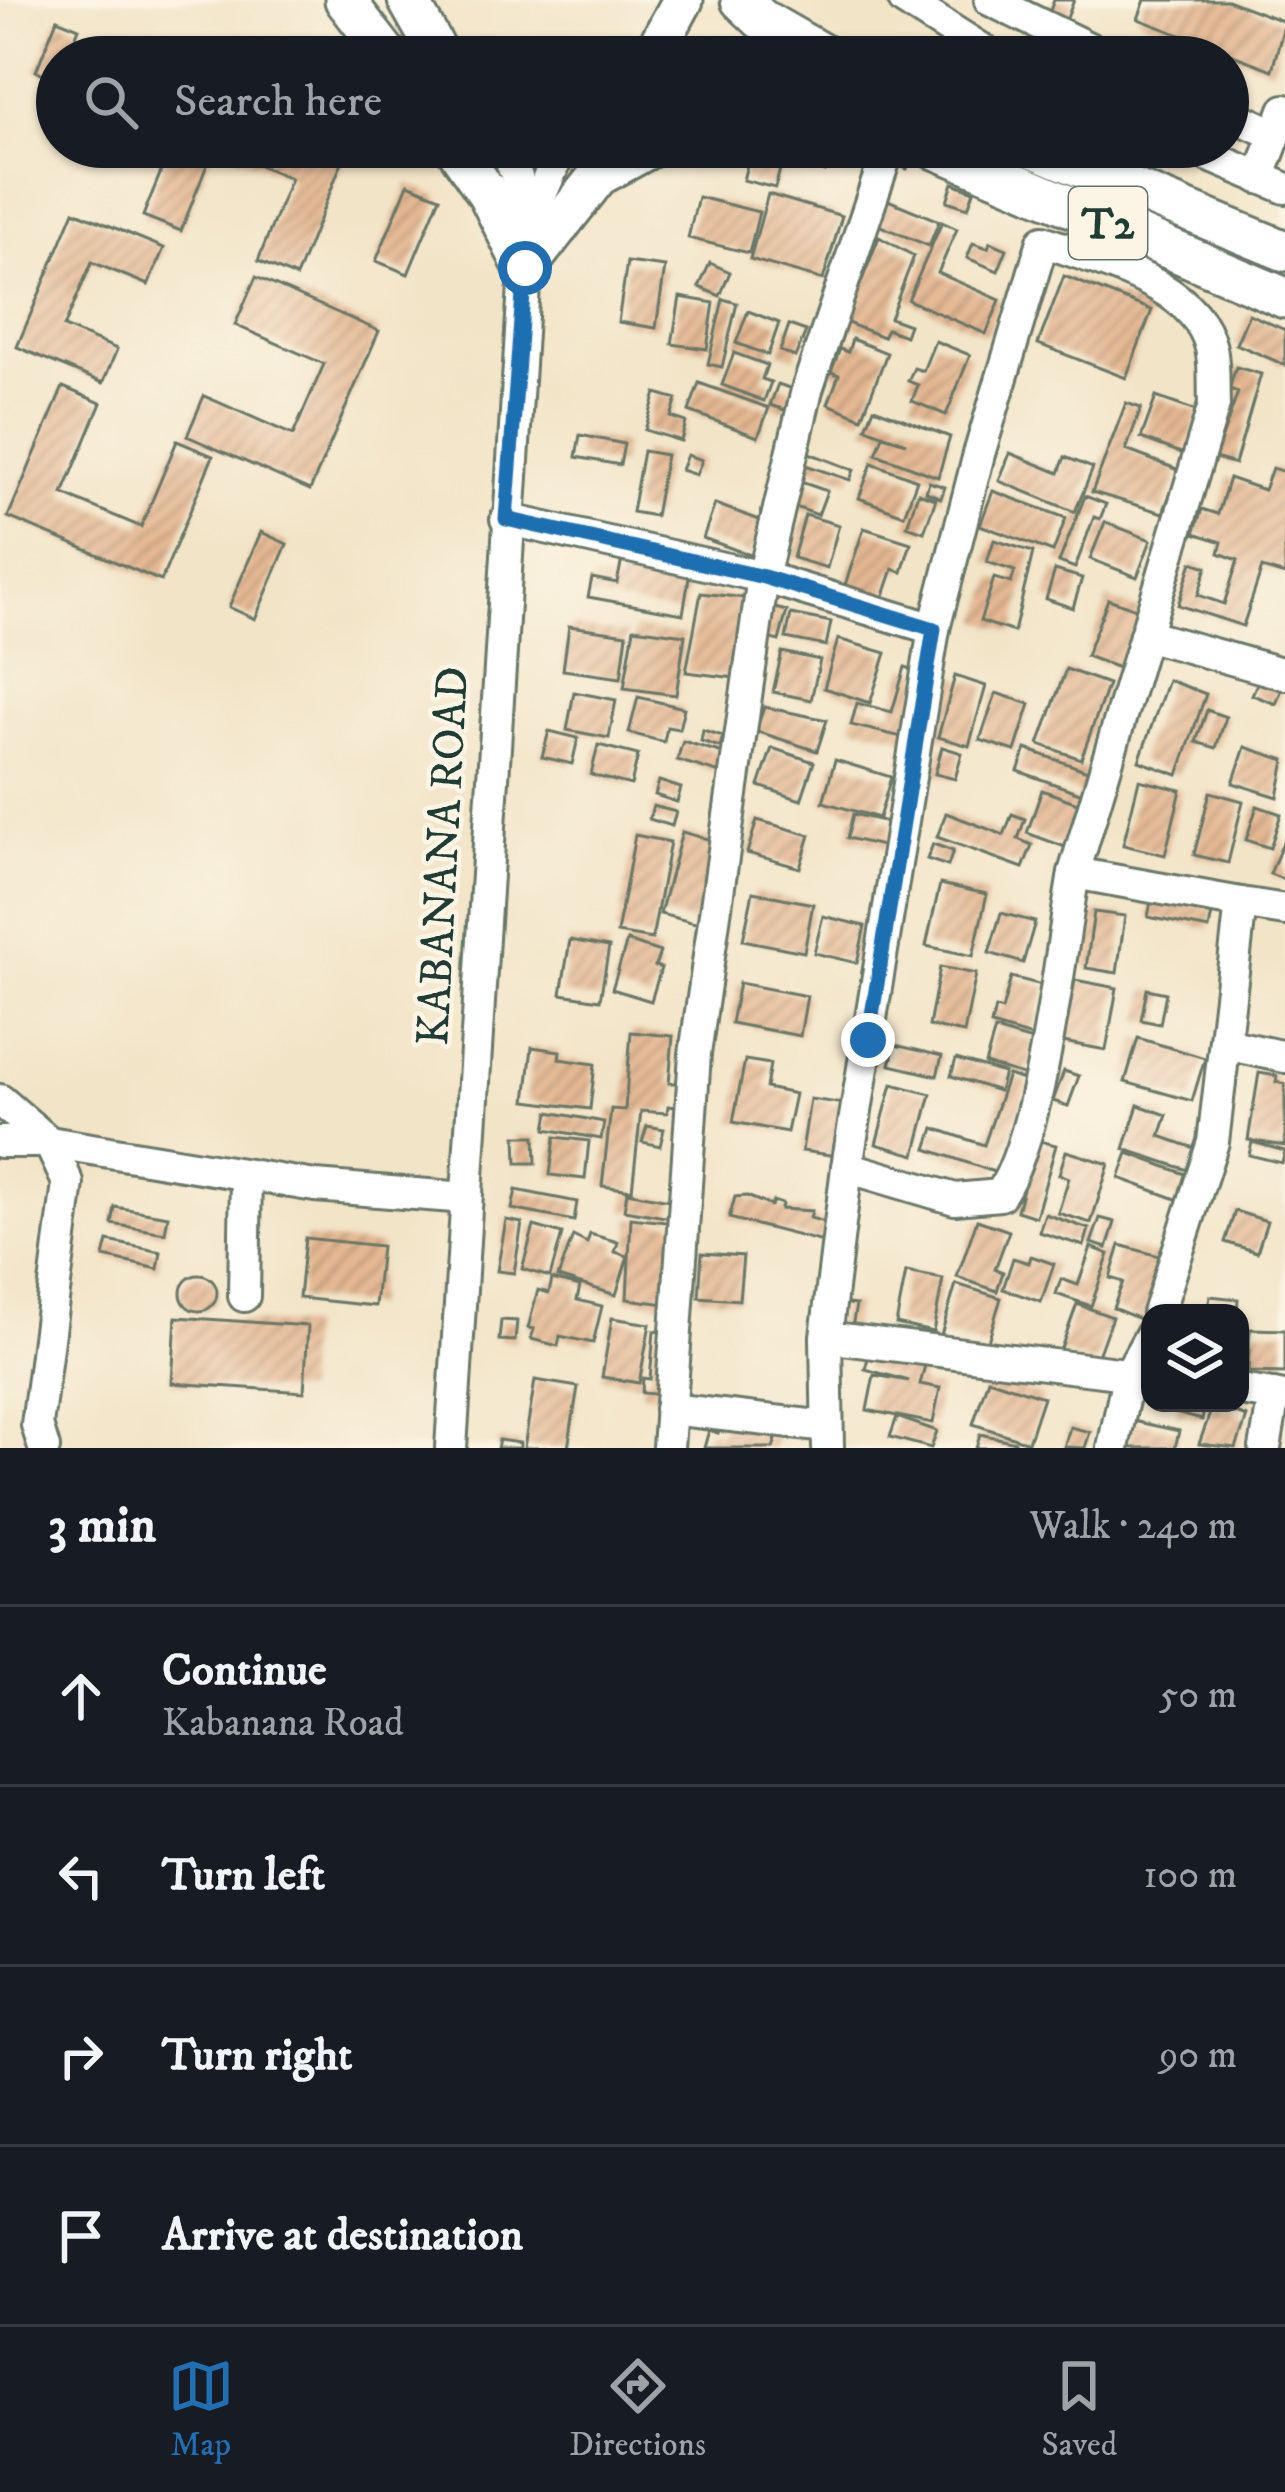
<!DOCTYPE html>
<html lang="en">
<head>
<meta charset="utf-8">
<style>
  body { margin:0; font-family:"IM FELL DW Pica",serif; background:#242831; color:#f1f3f6 }
  .controls { position:absolute; right:36px; bottom:36px; display:grid; overflow:hidden; border-radius:24px; box-shadow:0 3px 9px #0004 }
  .controls button { width:108px; height:108px; display:grid; place-items:center; padding:0; border:0; border-bottom:3px solid #363941; background:#171b24; color:#f1f3f6; font:60px sans-serif }
  .stop { position:absolute; width:36px; height:36px; margin:-27px; border:9px solid #1f6fb2; border-radius:50%; background:#fff }
  .stop.end { background:#1f6fb2; border-color:#fff; box-shadow:0 3px 12px #0008 }
  .list { margin:0; padding:0; list-style:none }
  h2 { display:flex; justify-content:space-between; align-items:center; height:156px; margin:0; padding:0 48px; font-size:51px }
  h2 small { font-size:39px; font-weight:400; color:#9ea1a6 }
  .list li { display:grid; grid-template-columns:78px 1fr auto; gap:36px; align-items:center; box-sizing:border-box; height:180px; padding:0 48px; border-top:3px solid #363941 }
  .list b { display:block; font-size:45px; white-space:nowrap }
  .list p { margin:0; font-size:39px; white-space:nowrap; color:#9ea1a6 }
  .list em { font-size:39px; font-style:normal; color:#9ea1a6 }
  .icon { flex:none; width:66px; height:66px; fill:none; stroke:currentColor; stroke-width:2; stroke-linecap:round; stroke-linejoin:round }
  .map { position:relative; flex:none; width:1285px; height:1448px; overflow:hidden }
  .search { position:absolute; background:#171b24; box-shadow:0 3px 9px #0004; left:36px; right:36px; top:36px; height:132px; display:flex; align-items:center; gap:30px; box-sizing:border-box; padding:0 42px; border-radius:66px; color:#9ea1a6; font-size:45px }
  .sheet { height:876px; background:#171b24 }
  nav { display:flex; justify-content:space-around; align-items:center; box-sizing:border-box; height:168px; border-top:3px solid #363941; background:#171b24; font-size:33px; color:#9ea1a6 }
  nav a { display:grid; justify-items:center; gap:6px }
  nav .on { color:#1f6fb2 }
  .map>svg:first-child { display:block }
  .building { fill:url(#building-hatch) }
  .lines { fill:none; stroke-linecap:round; stroke-linejoin:round }
  .minor-casing { stroke:#697767; stroke-width:36 }
  .major-casing { stroke:#697767; stroke-width:45 }
  .minor { stroke:#fff; stroke-width:30 }
  .major { stroke:#fff; stroke-width:39 }
  .route { stroke:#1f6fb2; stroke-width:15 }
  .labels { text-anchor:middle; stroke-width:9; stroke-linejoin:round; paint-order:stroke }
  .shield { fill:#fcf5e5; stroke:#617469; stroke-width:3 }
  .shield-label { font-size:42px; font-weight:bold; fill:#1f3d34 }
  .street-label { font-size:45px; fill:#1f3d34; stroke:#fcf5e5 }
</style>
</head>
<body>
<div class="map">
<svg width="1285" height="1448" viewBox="0 0 1285 1448">
  <defs>
    <pattern id="building-hatch" width="6" height="6" patternUnits="userSpaceOnUse" patternTransform="scale(3)"><rect width="6" height="6" fill="#e5b893"/><path d="M-1 1l2-2M0 6l6-6M5 7l2-2" fill="none" stroke="#b99779"/></pattern>
  </defs>
  <rect width="100%" height="100%" fill="#fcf5e5"/>
  <filter id="ink" filterUnits="userSpaceOnUse"><feTurbulence type="fractalNoise" baseFrequency=".00833" numOctaves="2"/><feDisplacementMap in="SourceGraphic" scale="24" xChannelSelector="R" yChannelSelector="G"/><feConvolveMatrix kernelMatrix="1 2 1 2 8 2 1 2 1" color-interpolation-filters="sRGB"/></filter>
  <filter id="wash" filterUnits="userSpaceOnUse"><feTurbulence type="fractalNoise" baseFrequency=".004" numOctaves="4" result="noise"/><feDisplacementMap in="SourceGraphic" scale="48" xChannelSelector="R" yChannelSelector="G"/><feGaussianBlur stdDeviation="2.7" result="paint"/><feColorMatrix in="noise" values="0 0 0 0 0 0 0 0 0 0 0 0 0 0 0 0 0 1.4 0 .05"/><feComposite in="paint" operator="in"/></filter>
  <g filter="url(#wash)">
    <rect width="100%" height="100%" fill="#f2e4c7"/>
    <g id="blocks">
      <g class="building">
        <path d="M1054,0h20l-9,23 -17,-7z"/>
        <path d="M1145,0h82l58,22 -13,48 -134,-51z"/>
        <path d="M57,19l22,9 -12,29h-10v22l-21,-8z"/>
        <path d="M171,147h177l-52,130 -38,-16 33,-83 -77,-31 -33,84 -38,-15z"/>
        <path d="M752,147h34l-11,41 -32,-8z"/>
        <path d="M795,147h37l2,1 -9,24 -35,-14z"/>
        <path d="M900,150l13,6 -6,13 -13,-6z"/>
        <path d="M953,183l21,8 -6,17 -21,-7z"/>
        <path d="M408,184l32,13 -32,77 -32,-13z"/>
        <path d="M768,194l74,22 -19,64 -73,-21z"/>
        <path d="M698,197l61,15 -10,41 -61,-15z"/>
        <path d="M883,198l56,23 -10,25 -56,-23z"/>
        <path d="M74,211l90,37 -16,37 -56,-23 -28,65 53,22 -14,34 -86,-36z"/>
        <path d="M942,222l15,7 -19,44 62,27 -14,34 -78,-34z"/>
        <path d="M879,237l35,19 -24,62 19,7 -4,11 -18,-7 -4,8 -46,-18 8,-19 8,3z"/>
        <path d="M990,242l17,7 -9,22 -31,-13 6,-15 15,5z"/>
        <path d="M627,262l38,5 -9,61 -38,-6z"/>
        <path d="M710,263l20,9 -10,24 -21,-9z"/>
        <path d="M1064,276l88,34 -26,68 -88,-34z"/>
        <path d="M256,277l123,54 -69,159 -123,-54 17,-40 89,39 31,-71 -89,-39z"/>
        <path d="M680,297l34,6 -7,46 -35,-5z"/>
        <path d="M723,299l14,4 -15,64 -14,-3z"/>
        <path d="M748,311l31,12 -11,32 -32,-12z"/>
        <path d="M1249,314l36,16v35l-49,-21z"/>
        <path d="M789,325l17,6 -11,26 -15,-6z"/>
        <path d="M852,339l35,14 -25,65 -34,-14 11,-29 -8,-3 9,-23 8,3z"/>
        <path d="M935,341l35,14 -24,60 -34,-14 6,-16 -10,-4 6,-13 9,3z"/>
        <path d="M734,353l33,12 -5,14 9,3 -7,19 -42,-16z"/>
        <path d="M1236,367l25,7 -26,90 -20,-6 23,-66 -9,-3z"/>
        <path d="M699,383l70,25 -11,29 -69,-26z"/>
        <path d="M778,384l14,5 -7,21 -15,-5z"/>
        <path d="M63,387l38,16 -38,91 78,33 36,-86 36,15 -52,125 -153,-64z"/>
        <path d="M656,393l21,6 -6,18 15,5 -5,19 -36,-11z"/>
        <path d="M1156,397l43,15 -15,42 -43,-16z"/>
        <path d="M1126,403l15,5 -15,42 53,20 -16,43 -71,-21z"/>
        <path d="M874,408l76,29 -12,40 -62,-23 7,-18 23,7 -40,-15z"/>
        <path d="M580,435l44,9 -4,21 -44,-8z"/>
        <path d="M643,451l23,4 -11,61 -23,-4z"/>
        <path d="M809,453l45,17 -4,10 -45,-15z"/>
        <path d="M1010,453l49,20 6,-16 28,11 -18,44 -76,-31z"/>
        <path d="M687,455l15,5 -6,15 -15,-5z"/>
        <path d="M872,463l45,17 -13,35 -45,-17z"/>
        <path d="M1272,468l13,4v103l-23,-7 -19,58 -65,-21 14,-43 15,5 -9,28 26,9 14,-44 -19,-7 3,-11 -28,-9 8,-24 16,5 11,-36 35,12z"/>
        <path d="M792,479l35,12 -9,24 -34,-12z"/>
        <path d="M929,482l16,5 -4,11 -15,-6z"/>
        <path d="M993,491l73,27 -13,34 -73,-27z"/>
        <path d="M918,493l18,6 -12,33 -17,-6z"/>
        <path d="M1085,496l21,8 -6,15 -6,-2 -19,51 -16,-6z"/>
        <path d="M715,504l50,18 -12,34 -50,-18z"/>
        <path d="M805,515l34,10 -12,43 -34,-10z"/>
        <path d="M1105,522l46,18 -14,37 -47,-18z"/>
        <path d="M864,528l47,15 -9,29 -9,-3 -12,35 -38,-13z"/>
        <path d="M261,532l26,12 -32,75 -26,-12z"/>
        <path d="M994,540l39,12 -19,80 -34,-11 14,-43 17,5 4,-12 -28,-9z"/>
        <path d="M622,559l68,13 -7,42 -95,-17 4,-19 25,5z"/>
        <path d="M1055,570l27,8 -9,30 -27,-9z"/>
        <path d="M701,593l54,6 -11,80 -58,-7z"/>
        <path d="M1108,599l34,12 -21,58 -35,-13z"/>
        <path d="M767,606l20,5 -8,30 -20,-5z"/>
        <path d="M791,614l40,8 -5,24 -40,-8z"/>
        <path d="M569,626l58,8 -6,44 -58,-8z"/>
        <path d="M634,628l51,7 -9,60 -52,-7z"/>
        <path d="M838,639l48,14 -16,50 -46,-15z"/>
        <path d="M782,652l38,8 -9,40 -38,-8z"/>
        <path d="M905,667l18,5 -13,67 -59,-14 6,-22 35,9z"/>
        <path d="M1066,669l42,15 -27,75 -42,-15z"/>
        <path d="M1262,672l23,9 -9,23 -24,-9z"/>
        <path d="M955,676l31,10 -17,60 -31,-9z"/>
        <path d="M1168,680l38,14 -28,81 -39,-14z"/>
        <path d="M574,692l42,8 -7,38 -42,-8z"/>
        <path d="M996,693l34,11 -15,47 -35,-11z"/>
        <path d="M638,697l46,11 -5,21 -12,-2 -3,15 -35,-9z"/>
        <path d="M764,707l63,13 -10,31 -61,-20z"/>
        <path d="M1207,710l19,7 -10,31 -20,-6z"/>
        <path d="M703,730l20,6 -3,11 -19,-6z"/>
        <path d="M549,731l29,7 -6,26 -30,-7z"/>
        <path d="M683,741l43,13 -6,19 -43,-13z"/>
        <path d="M598,745l40,10 -7,30 -40,-10z"/>
        <path d="M942,747l20,6 -7,26 -20,-5z"/>
        <path d="M1245,747l40,13 -7,37 -45,-14z"/>
        <path d="M772,748l42,14 -13,38 -42,-14z"/>
        <path d="M1026,749l73,26 -8,22 -73,-26z"/>
        <path d="M835,760l56,17 -12,41 -56,-16z"/>
        <path d="M1139,780l42,10 -16,65 -42,-10z"/>
        <path d="M659,781l22,7 -4,14 -22,-7z"/>
        <path d="M1042,790l41,15 -15,43 -41,-15z"/>
        <path d="M1210,792l33,9 -15,62 -34,-8z"/>
        <path d="M653,806l23,6 -4,14 -23,-7z"/>
        <path d="M1257,806l24,8 -11,34 -24,-8z"/>
        <path d="M946,813l58,22 8,-21 13,5 -7,20 14,6 -9,23 -86,-31z"/>
        <path d="M853,814l39,9 -6,24 -39,-9z"/>
        <path d="M757,820l53,15 -10,33 -53,-15z"/>
        <path d="M682,832l40,11 -23,81 -39,-10z"/>
        <path d="M635,835l35,7 -18,97 -35,-6z"/>
        <path d="M1285,837v43l-15,-6z"/>
        <path d="M933,844l20,7 -5,15 -21,-7z"/>
        <path d="M940,884l47,10 -14,62 -47,-10z"/>
        <path d="M753,892l60,12 -9,48 -61,-12z"/>
        <path d="M1152,896l61,12 -4,21 -61,-12z"/>
        <path d="M1094,912l31,4 -8,57 -31,-5z"/>
        <path d="M1001,913l34,9 -12,41 -34,-10z"/>
        <path d="M823,916l42,10 -8,37 -43,-10z"/>
        <path d="M570,940l39,7 -9,53 -39,-6z"/>
        <path d="M627,941l33,11 -5,14 6,2 -10,33 -39,-12z"/>
        <path d="M940,967l36,7 -12,59 -35,-7z"/>
        <path d="M1011,977l35,9 -14,51 -41,-12 4,-17 7,2z"/>
        <path d="M1075,980l42,8 -11,62 -43,-8z"/>
        <path d="M739,983l68,13 -7,40 -69,-13z"/>
        <path d="M1147,989l19,4 -6,31 -19,-4z"/>
        <path d="M995,1030l41,12 -10,34 -41,-12z"/>
        <path d="M631,1032l42,4 -4,47h8l-2,24 -7,-1 -1,7 -26,-2 -9,79 -30,-4 9,-77 14,1z"/>
        <path d="M1138,1038l67,20 -13,43 -67,-19z"/>
        <path d="M895,1045l47,11 -5,20 -47,-11z"/>
        <path d="M532,1047l28,4 -1,8 36,5 -5,45 -64,-8z"/>
        <path d="M956,1059l48,14 -5,18 -48,-15z"/>
        <path d="M745,1060l25,4 -4,24 29,6 -8,38 -54,-10z"/>
        <path d="M1064,1071l15,5 -11,30 -15,-5z"/>
        <path d="M1259,1073l18,3 -1,6 9,2v62l-37,-6z"/>
        <path d="M1008,1075l21,7 -32,91 -70,-24 7,-21 50,17z"/>
        <path d="M892,1084l39,10 -16,61 -39,-11z"/>
        <path d="M810,1099l35,5 -8,52 -35,-5z"/>
        <path d="M1138,1105l29,10 -7,21 37,13 -6,22 -67,-22z"/>
        <path d="M549,1112l55,10 -3,17 -55,-10z"/>
        <path d="M647,1126l17,3 -4,17 -18,-4z"/>
        <path d="M516,1136h19l1,27h-19z"/>
        <path d="M555,1137l34,4 -4,38 -35,-4z"/>
        <path d="M1036,1140l20,5 -20,72 -19,-6z"/>
        <path d="M1252,1142l33,9 -3,12 -33,-8z"/>
        <path d="M1066,1151l43,13 -18,59 -33,-10 11,-35 -10,-4z"/>
        <path d="M1128,1153l60,22 -9,25 -60,-22z"/>
        <path d="M516,1190l61,12 -3,19 -62,-12z"/>
        <path d="M627,1192l47,9 -3,17 -47,-8z"/>
        <path d="M747,1196l24,10 2,-5 9,3 -1,5 31,2 -2,7 18,5 -5,19 -94,-24 6,-21z"/>
        <path d="M115,1207l53,9 -3,17 -53,-9z"/>
        <path d="M1235,1211l32,10 -10,31 -32,-10z"/>
        <path d="M1045,1214l44,15 -5,17 -45,-14z"/>
        <path d="M631,1218l44,5 -9,81 -39,-5z"/>
        <path d="M1100,1218l15,4 -8,26 -16,-5z"/>
        <path d="M506,1220l16,3 -8,50 -17,-2z"/>
        <path d="M977,1220l32,11 -14,38 8,3 -6,19 -40,-14z"/>
        <path d="M534,1226l28,8 -12,43 -28,-8z"/>
        <path d="M590,1234l28,8 -3,10 13,4 -12,39 -58,-18 15,-41 14,7z"/>
        <path d="M305,1238l76,8 -6,60 -76,-8z"/>
        <path d="M108,1241l53,11 -3,17 -54,-12z"/>
        <path d="M1120,1245l53,15 -24,63 -36,-15 10,-26 -13,-4z"/>
        <path d="M1091,1247l18,7 -18,52 -35,-12 5,-15 17,6z"/>
        <path d="M702,1253l41,3 -4,44 -40,-3z"/>
        <path d="M1031,1256l23,8 -13,38 -38,-13 10,-31 16,5z"/>
        <path d="M906,1272l37,7 -10,53 -37,-8z"/>
        <circle cx="199" cy="1293" r="18"/>
        <path d="M552,1279l28,7 -3,14 25,6 -9,37 -33,-7 -2,10 -27,-7 3,-10 -6,-1 10,-38 11,3z"/>
        <path d="M956,1284l45,14 -15,50 -45,-13z"/>
        <path d="M1210,1296l28,3 -1,13 -29,-3z"/>
        <path d="M841,1303l15,2 -6,34 -15,-3z"/>
        <path d="M1077,1304l35,13 -17,47 -35,-13z"/>
        <path d="M176,1317l132,9 -4,66 -132,-9z"/>
        <path d="M612,1318l38,6 -11,59 -37,-6z"/>
        <path d="M501,1320l16,1 -2,20 -16,-1z"/>
        <path d="M1250,1329l35,1v43l-37,-1z"/>
        <path d="M654,1331l18,2 -7,62 -23,-2 1,-15 7,1z"/>
        <path d="M872,1343l55,15 -7,26 20,4 -7,35 -66,-13 7,-35 35,6 -44,-12z"/>
        <path d="M988,1379l55,18 -15,45 -55,-18z"/>
        <path d="M535,1380l43,7 -10,61h-44z"/>
        <path d="M1178,1403h28l-4,17 -27,-7z"/>
        <path d="M1213,1405l34,12 -11,31 -37,-4z"/>
        <path d="M897,1417l40,14 -6,17 -41,-11z"/>
        <path d="M722,1420l55,16 -4,12h-69l5,-18 9,3z"/>
        <path d="M1133,1421l46,10 -4,17h-48z"/>
        <path d="M1070,1427l20,5 -5,16 -21,-1z"/>
        <path d="M980,1434l35,8 -1,6h-38z"/>
        <path d="M499,1440l21,3v5h-23z"/>
      </g>
    </g>
  </g>
  <g filter="url(#ink)">
    <use href="#blocks" fill-opacity="0" stroke="#697767" stroke-width="3"/>
    <g class="lines">
      <g class="minor-casing">
        <g id="minor">
          <path d="M904,0l90,57"/>
          <path d="M990,0l117,57"/>
          <path d="M1228,113l46,21"/>
          <path d="M1188,147l97,41"/>
          <path d="M1259,178l26,-68"/>
          <path d="M528,224l34,-77"/>
          <path d="M506,519l257,58 171,52"/>
          <path d="M1145,635l140,39"/>
          <path d="M1241,903l44,7"/>
          <path d="M1226,1044l59,13"/>
          <path d="M0,1100l49,42 19,41 -31,242 7,23"/>
          <path d="M0,1142h49l266,44 151,12"/>
          <path d="M847,1167l108,32 45,-4c42,-62 60,-242 74,-322l167,30 -28,239 -55,171"/>
          <path d="M244,1296l2,-121"/>
          <path d="M826,1337l324,40"/>
          <path d="M1240,1390l45,7"/>
          <path d="M670,1409l157,18"/>
          <path d="M451,1448l74,-1179 -8,-92 -12,-30"/>
          <path d="M668,1448l27,-394 68,-477 44,-187 82,-243"/>
          <path d="M828,1448l-2,-111 21,-170 87,-538 45,-175 64,-213c53,20 153,41 168,107 4,18 2,39 3,57l-140,468"/>
          <path d="M1113,1448l15,-72 22,-40"/>
          <path d="M1265,1448l9,-53"/>
        </g>
      </g>
      <g class="major-casing">
        <g id="major">
          <path d="M345,0l44,57"/>
          <path d="M408,0l32,57"/>
          <path d="M741,0l20,19 66,38"/>
          <path d="M652,57l31,-57"/>
          <path d="M455,147l33,47 37,75 73,-93 53,-29"/>
          <path d="M931,147l354,151"/>
          <path d="M1032,147l253,104"/>
        </g>
      </g>
      <use href="#minor" class="minor"/>
      <use href="#major" class="major"/>
    </g>
  </g>
  <g class="lines" filter="url(#ink)">
    <path class="route" d="M525,268l-19,251 258,58 170,52 -66,411"/>
  </g>
  <g class="labels">
    <rect class="shield" x="1069" y="187" width="78" height="72" rx="9"/>
    <g class="shield-label">
      <text x="1108" y="238">T2</text>
    </g>
    <g class="street-label">
      <text transform="translate(441 856) rotate(-87)" y="16">KABANANA ROAD</text>
    </g>
  </g>
</svg>
<div class="controls">
<button><svg class="icon" aria-label="layers" viewBox="0 0 24 24"><path d="M12 4l9 5-9 5-9-5zM3 14l9 5 9-5"/></svg></button>
</div>
<div class="stop" style="left:525px;top:268px"></div>
<div class="stop end" style="left:868px;top:1040px"></div>
<div class="search"><svg class="icon" aria-label="search" viewBox="0 0 24 24"><circle cx="10" cy="10" r="6"/><path d="M15 15l6 6"/></svg>Search here</div>
</div>
<section class="sheet">
<h2>3 min<small>Walk · 240 m</small></h2>
<ul class="list">
<li><svg class="icon" aria-label="ahead" viewBox="0 0 24 24"><path d="M12 20V5M6 11l6-6 6 6"/></svg><div><b>Continue</b><p>Kabanana Road</p></div><em>50 m</em></li>
<li><svg class="icon" aria-label="left" viewBox="0 0 24 24"><path d="M17 20v-9H6M10 6l-5 5 5 5"/></svg><div><b>Turn left</b></div><em>100 m</em></li>
<li><svg class="icon" aria-label="right" viewBox="0 0 24 24"><path d="M7 20v-9h11M14 6l5 5-5 5"/></svg><div><b>Turn right</b></div><em>90 m</em></li>
<li><svg class="icon" aria-label="arrive" viewBox="0 0 24 24"><path d="M6 21V4h12l-3 4 3 4H6"/></svg><div><b>Arrive at destination</b></div></li>
</ul>
</section>
<nav>
<a class="on"><svg class="icon" aria-label="map" viewBox="0 0 24 24"><path d="M3 6l6-2 6 2 6-2v14l-6 2-6-2-6 2zM9 4v14M15 6v14"/></svg>Map</a>
<a><svg class="icon" aria-label="directions" viewBox="0 0 24 24"><path d="M12 3l9 9-9 9-9-9zM9 14v-3h6M13 9l2 2-2 2"/></svg>Directions</a>
<a><svg class="icon" aria-label="saved" viewBox="0 0 24 24"><path d="M7 4h10v16l-5-4-5 4z"/></svg>Saved</a>
</nav>
</body>
</html>
